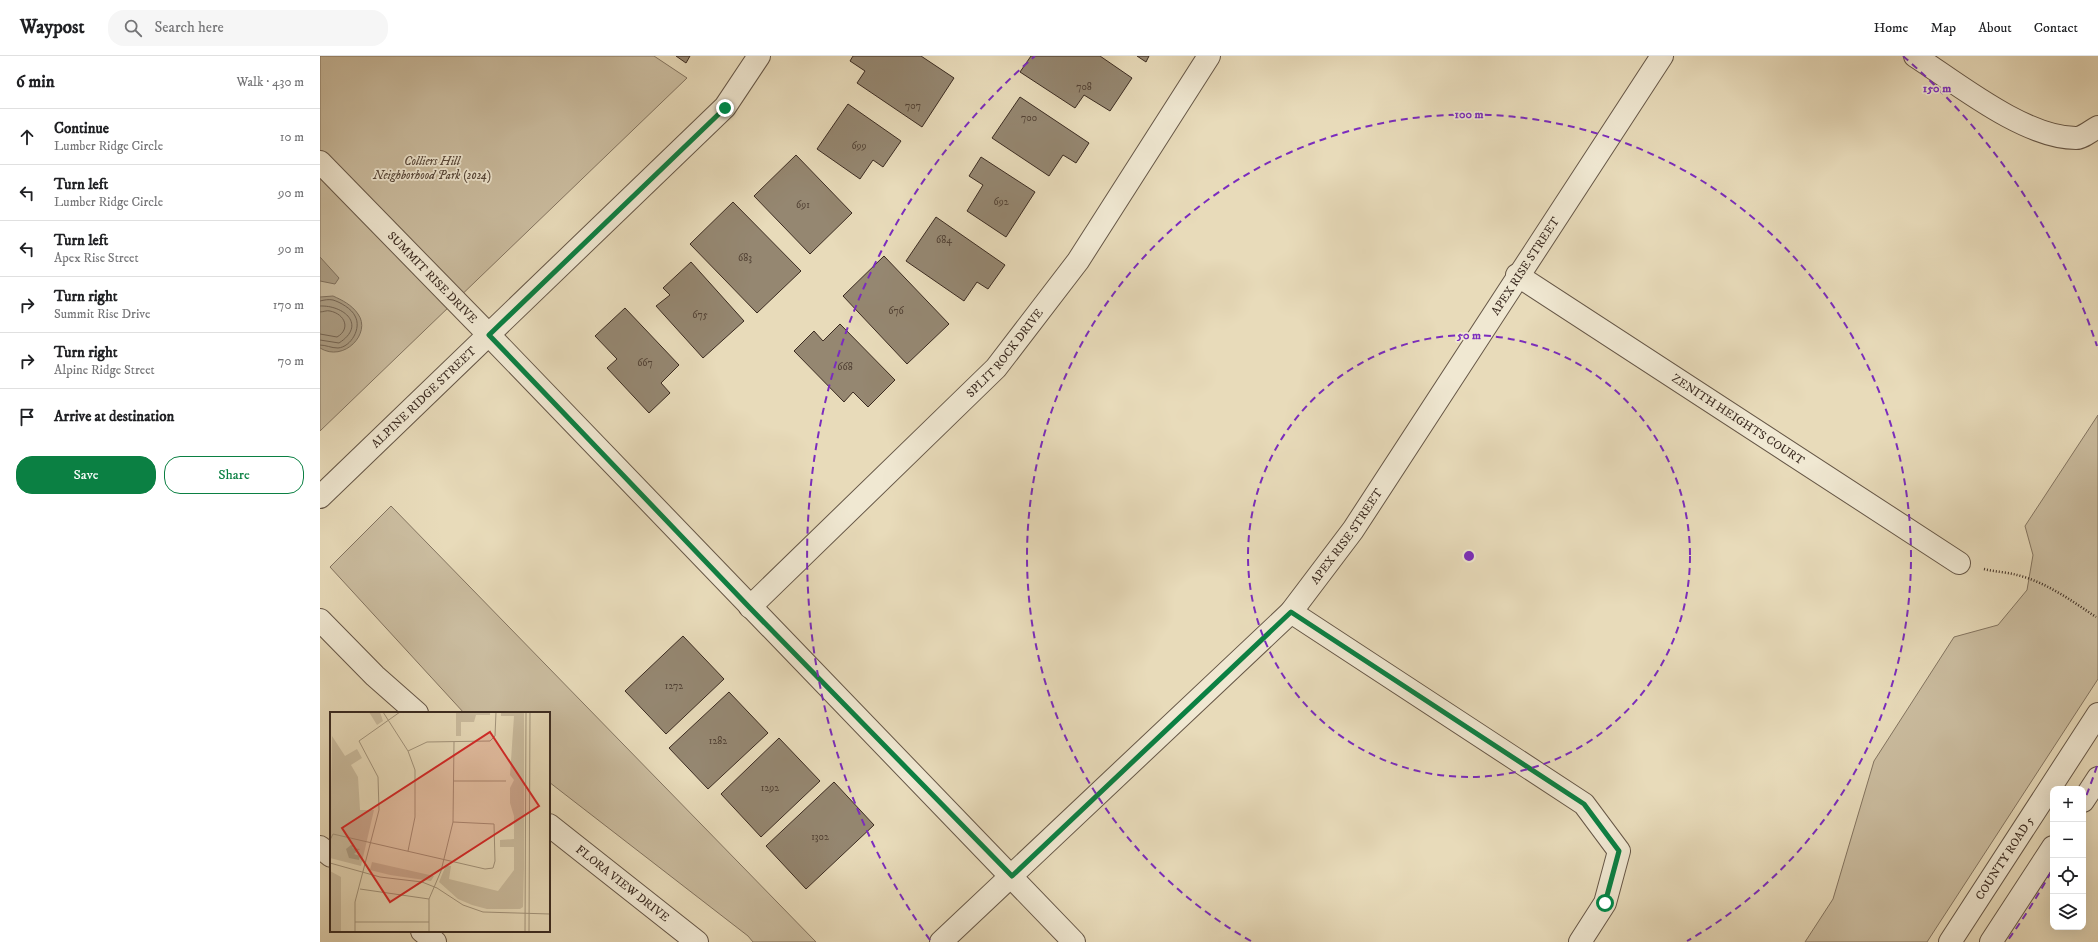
<!DOCTYPE html>
<html lang="en">
<head>
<meta charset="utf-8">
<style>
  body { margin:0; font-family:"IM FELL DW Pica",serif; background:#f6f6f6; color:#202124 }
  .controls { position:absolute; right:12px; bottom:12px; display:grid; overflow:hidden; border-radius:8px; box-shadow:0 4px 16px #0002 }
  .controls button { width:36px; height:36px; display:grid; place-items:center; padding:0; border:0; border-bottom:1px solid #e0e0e0; background:#fff; color:#202124; font:20px sans-serif }
  .stop { position:absolute; width:12px; height:12px; margin:-9px; border:3px solid #0b8043; border-radius:50%; background:#fff }
  .stop.end { background:#0b8043; border-color:#fff; box-shadow:0 1px 4px #0008 }
  .list { margin:0; padding:0; list-style:none }
  h2 { display:flex; justify-content:space-between; align-items:center; height:52px; margin:0; padding:0 16px; font-size:17px }
  h2 small { font-size:13px; font-weight:400; color:#757577 }
  .list li { display:grid; grid-template-columns:26px 1fr auto; gap:12px; align-items:center; box-sizing:border-box; height:56px; padding:0 16px; border-top:1px solid #e0e0e0 }
  .list b { display:block; font-size:15px; white-space:nowrap }
  .list p { margin:0; font-size:13px; white-space:nowrap; color:#757577 }
  .list em { font-size:13px; font-style:normal; color:#757577 }
  .actions { display:flex; gap:8px; padding:12px 16px }
  .actions a { flex:1; padding:9px 0; border:1px solid #0b8043; border-radius:16px; text-align:center; font-size:14px; color:#0b8043 }
  .actions .main { background:#0b8043; color:#fff }
  .icon { flex:none; width:22px; height:22px; fill:none; stroke:currentColor; stroke-width:2; stroke-linecap:round; stroke-linejoin:round }
  .map { position:relative; flex:none; width:1778px; height:886px; overflow:hidden }
  header { display:flex; align-items:center; gap:24px; box-sizing:border-box; height:56px; padding:0 20px; background:#fff; border-bottom:1px solid #e0e0e0 }
  header strong { font-size:19px }
  nav { display:flex; gap:22px; margin-inline-start:auto; font-size:14px }
  .search { width:280px; height:36px; background:#f6f6f6; display:flex; align-items:center; gap:10px; box-sizing:border-box; padding:0 14px; border-radius:16px; color:#757577; font-size:15px }
  main { display:flex }
  aside { flex:1; background:#fff }
  .map>svg:first-child { display:block }
  .green { fill:#cbbda0; stroke:#837460 }
  .water { fill:#ad9f86; stroke:#7f715e }
  .lines { fill:none; stroke-linecap:round; stroke-linejoin:round }
  .shore { stroke:#746554; stroke-width:1 }
  .building { fill:#958771; stroke:#3b2b21 }
  .minor-casing { stroke:#665747; stroke-width:24 }
  .path { stroke:#3b2b21; stroke-width:2.5; stroke-dasharray:1 2; stroke-linecap:butt }
  .minor { stroke:#f0e8d2; stroke-width:22 }
  .route { stroke:#0b8043; stroke-width:5 }
  .ring { fill:none; stroke:#7b2cbf; stroke-width:2; stroke-dasharray:7 5 }
  .labels { text-anchor:middle; stroke-width:3.5; stroke-linejoin:round; paint-order:stroke }
  .number-label { font-size:10px; fill:#524235 }
  .park-label { font-size:12px; font-style:italic; fill:#58483a; stroke:#f0e8d2 }
  .street-label { font-size:12px; fill:#3b2b21; stroke:#f0e8d2 }
  .inset-road { fill:none; stroke:#a3957d; stroke-width:1 }
  .view { fill:#d62828; fill-opacity:0.15; stroke:#d62828; stroke-width:2 }
  .inset-edge { fill:none; stroke:#3b2b21; stroke-width:2 }
  .centre { fill:#7b2cbf; stroke:#f0e8d2; stroke-width:2 }
  .ring-label { font-size:12px; text-anchor:middle; font-weight:bold; fill:#7b2cbf; stroke:#f0e8d2; stroke-width:3.5; stroke-linejoin:round; paint-order:stroke }
</style>
</head>
<body>
<header>
<strong>Waypost</strong>
<div class="search"><svg class="icon" aria-label="search" viewBox="0 0 24 24"><circle cx="10" cy="10" r="6"/><path d="M15 15l6 6"/></svg>Search here</div>
<nav><a>Home</a><a>Map</a><a>About</a><a>Contact</a></nav>
</header>
<main>
<aside>
<h2>6 min<small>Walk · 430 m</small></h2>
<ul class="list">
<li><svg class="icon" aria-label="ahead" viewBox="0 0 24 24"><path d="M12 20V5M6 11l6-6 6 6"/></svg><div><b>Continue</b><p>Lumber Ridge Circle</p></div><em>10 m</em></li>
<li><svg class="icon" aria-label="left" viewBox="0 0 24 24"><path d="M17 20v-9H6M10 6l-5 5 5 5"/></svg><div><b>Turn left</b><p>Lumber Ridge Circle</p></div><em>90 m</em></li>
<li><svg class="icon" aria-label="left" viewBox="0 0 24 24"><path d="M17 20v-9H6M10 6l-5 5 5 5"/></svg><div><b>Turn left</b><p>Apex Rise Street</p></div><em>90 m</em></li>
<li><svg class="icon" aria-label="right" viewBox="0 0 24 24"><path d="M7 20v-9h11M14 6l5 5-5 5"/></svg><div><b>Turn right</b><p>Summit Rise Drive</p></div><em>170 m</em></li>
<li><svg class="icon" aria-label="right" viewBox="0 0 24 24"><path d="M7 20v-9h11M14 6l5 5-5 5"/></svg><div><b>Turn right</b><p>Alpine Ridge Street</p></div><em>70 m</em></li>
<li><svg class="icon" aria-label="arrive" viewBox="0 0 24 24"><path d="M6 21V4h12l-3 4 3 4H6"/></svg><div><b>Arrive at destination</b></div></li>
</ul>
<div class="actions"><a class="main">Save</a><a>Share</a></div>
</aside>
<div class="map">
<svg width="1778" height="886" viewBox="0 0 1778 886">
  <rect width="100%" height="100%" fill="#e8dbba"/>
  <filter id="stains"><feTurbulence type="fractalNoise" baseFrequency=".005" numOctaves="4"/><feColorMatrix values="0 0 0 0 .2 0 0 0 0 .09 0 0 0 0 .02 0 0 0 .5 -.17"/></filter>
  <radialGradient id="worn" r=".72"><stop offset=".6" stop-color="#630" stop-opacity="0"/><stop offset="1" stop-color="#630" stop-opacity=".3"/></radialGradient>
  <g class="green">
    <path d="M0,0h334l33,22 -367,353z"/>
    <path d="M1778,359v264l-171,263h-122l28,-43 41,-138 80,-124 44,-12 29,-35 6,-35 -8,-29z"/>
    <path d="M71,450l425,436h-63l-5,-6 -199,-154v-69h-85l-134,-146z"/>
  </g>
  <g class="water">
    <path d="M0,201l19,21 -4,6 -15,-3z"/>
    <path d="M13,240c9,4 19,9 25,18 14,19 -14,49 -38,34v-51z"/>
  </g>
  <g class="lines">
    <g class="shore">
      <path d="M0,245c4,-1 9,-2 13,-1 7,2 19,9 22,16 7,12 -4,31 -17,32 -7,0 -12,-3 -18,-3"/>
      <path d="M0,250c24,-1 47,19 19,37l-19,-3"/>
      <path d="M0,256c3,0 7,-2 10,-1 15,3 21,18 7,26l-17,-3"/>
    </g>
  </g>
  <g class="building">
    <path d="M356,0h14l-4,7z"/>
    <path d="M533,0h68l33,22 -32,49 -65,-44 8,-12 -15,-10z"/>
    <path d="M711,0h69l32,22 -22,33 -26,-16 -9,13 -55,-36z"/>
    <path d="M817,0h12l-3,6z"/>
    <path d="M700,41l69,46 -13,20 -13,-8 -14,21 -57,-38z"/>
    <path d="M528,48l53,37 -18,26 -10,-7 -13,19 -43,-30z"/>
    <path d="M476,99l56,58 -42,41 -56,-58z"/>
    <path d="M661,101l54,35 -29,45 -39,-26 16,-26 -14,-9z"/>
    <path d="M413,146l68,69 -44,42 -67,-69z"/>
    <path d="M616,161l69,48 -17,24 -11,-7 -13,19 -58,-40z"/>
    <path d="M564,200l65,68 -42,40 -64,-68z"/>
    <path d="M371,206l53,59 -41,37 -47,-52 14,-11 -7,-7z"/>
    <path d="M305,252l54,57 -18,18 9,10 -21,20 -42,-45 10,-9 -22,-23z"/>
    <path d="M520,268l55,56 -27,27 -15,-15 -9,10 -50,-51 20,-20 9,10z"/>
    <path d="M363,580l41,43 -58,55 -41,-43z"/>
    <path d="M409,636l39,41 -60,56 -39,-41z"/>
    <path d="M459,682l41,43 -59,56 -40,-43z"/>
    <path d="M514,726l40,43 -68,64 -40,-43z"/>
  </g>
  <g class="lines">
    <g class="minor-casing">
      <g id="minor">
        <path d="M1595,0c43,28 110,82 161,82 7,0 16,-8 22,-11"/>
        <path id="s1" d="M0,106l169,173 585,607"/>
        <path id="s2" d="M1197,219l442,288"/>
        <path id="s3" d="M0,441l405,-390 34,-51"/>
        <path id="s4" d="M430,551l246,-239 82,-107 131,-205"/>
        <path d="M971,556l293,192 35,47 -14,52 -25,39"/>
        <path d="M0,564l55,56 42,37"/>
        <path d="M1763,745l15,-23"/>
        <path id="s5" d="M229,769l148,117"/>
        <path d="M0,791l11,9"/>
        <path d="M102,875l13,11"/>
        <path id="s6" d="M621,886l350,-330 62,-82 309,-474"/>
        <path id="s7" d="M1630,886l148,-228"/>
        <path d="M1671,886l62,-95"/>
      </g>
    </g>
    <path class="path" d="M1664,513c11,3 23,3 33,6 29,7 55,26 79,42"/>
    <use href="#minor" class="minor"/>
  </g>
  <g class="lines">
    <path class="route" d="M405,52l-236,227 261,273 262,268 279,-264 293,192 35,47 -14,52"/>
  </g>
  <g class="ring">
    <circle cx="1149" cy="500" r="221"/>
    <path d="M931 885A442 442 0 1 1 1367 885"/>
    <path d="M1777 710A662 662 0 0 1 1765 743M1731 816A662 662 0 0 1 1688 884M610 884A662 662 0 0 1 715 0M1583 0A662 662 0 0 1 1777 290"/>
  </g>
  <g class="labels">
    <g class="number-label">
      <text x="764" y="34">708</text>
      <text x="593" y="53">707</text>
      <text x="709" y="65">700</text>
      <text x="539" y="93">699</text>
      <text x="681" y="149">692</text>
      <text x="483" y="152">691</text>
      <text x="624" y="187">684</text>
      <text x="425" y="205">683</text>
      <text x="576" y="258">676</text>
      <text x="380" y="262">675</text>
      <text x="325" y="310">667</text>
      <text x="525" y="314">668</text>
      <text x="354" y="633">1272</text>
      <text x="398" y="688">1282</text>
      <text x="450" y="735">1292</text>
      <text x="500" y="784">1302</text>
    </g>
    <g class="park-label">
      <text x="112" y="109">Colliers Hill<tspan x="112" dy="14">Neighborhood Park (2024)</tspan></text>
    </g>
    <g class="street-label">
      <text dy="4" stroke="none"><textPath href="#s6" startOffset="899">APEX RISE STREET</textPath></text>
      <text dy="4" stroke="none"><textPath href="#s1" startOffset="161">SUMMIT RISE DRIVE</textPath></text>
      <text dy="4" stroke="none"><textPath href="#s4" startOffset="360">SPLIT ROCK DRIVE</textPath></text>
      <text dy="4" stroke="none"><textPath href="#s3" startOffset="144">ALPINE RIDGE STREET</textPath></text>
      <text dy="4" stroke="none"><textPath href="#s2" startOffset="264">ZENITH HEIGHTS COURT</textPath></text>
      <text dy="4" stroke="none"><textPath href="#s6" startOffset="575">APEX RISE STREET</textPath></text>
      <text dy="4" stroke="none"><textPath href="#s7" startOffset="100">COUNTY ROAD 5</textPath></text>
      <text dy="4" stroke="none"><textPath href="#s5" startOffset="94">FLORA VIEW DRIVE</textPath></text>
    </g>
  </g>
  <g transform="translate(10 656)">
    <rect width="220" height="220" fill="#e8dbba"/>
    <path d="M39,0h11l3,9 -6,4zM126,0h34v3h-14l-2,7h-13v14h-5zM171,0h23v155l-1,40 -3,2h-33l-15,-4 -14,-6 -19,-17 7,-17 5,1 -2,13 49,12 16,-21v-23h-14v-7l14,-1v-23l-4,-13v-15l4,-8 -4,-5 4,-59h-13zM2,24l13,20 12,-7 5,9 -11,7 7,12 2,33h14l-13,56 -31,-8zM42,150l62,14 -3,5 -41,-6 -20,-5zM0,159l11,6v55h-11z" fill="#cbbda0"/>
    <path d="M21,133l4,1 -3,2 8,1 -6,5 6,2 -1,4 -10,-2 -3,-9z" fill="#ad9f86"/>
    <path class="inset-road" d="M53,0l25,39 7,19v47l-7,34M78,39l19,-9 63,-1 5,-5 1,-24M124,69h52M0,128l3,-6 152,35 8,-1 2,-7 -1,-37 -41,-2M0,151l50,14 42,5 15,6 26,17 20,7 67,2M30,177l69,10M25,210h74M25,220v-30l24,-92 -1,-33 -19,-36 41,-29M99,220v-33l12,-28 12,-49 1,-80M195,220l1,-220M199,220l1,-220"/>
    <path class="view" d="M160,20l49,74 -149,96 -48,-74z"/>
    <rect width="220" height="220" class="inset-edge"/>
  </g>
  <circle cx="1149" cy="500" r="6" class="centre"/>
  <g class="ring-label">
    <text x="1617" y="36">150 m</text>
    <text x="1149" y="62">100 m</text>
    <text x="1149" y="283">50 m</text>
  </g>
  <rect width="100%" height="100%" filter="url(#stains)"/>
  <rect width="100%" height="100%" fill="url(#worn)"/>
</svg>
<div class="controls">
<button>+</button>
<button>−</button>
<button><svg class="icon" aria-label="locate" viewBox="0 0 24 24"><circle cx="12" cy="12" r="6"/><path d="M12 2v4M12 18v4M2 12h4M18 12h4"/></svg></button>
<button><svg class="icon" aria-label="layers" viewBox="0 0 24 24"><path d="M12 4l9 5-9 5-9-5zM3 14l9 5 9-5"/></svg></button>
</div>
<div class="stop" style="left:1285px;top:847px"></div>
<div class="stop end" style="left:405px;top:52px"></div>
</div>
</main>
</body>
</html>
